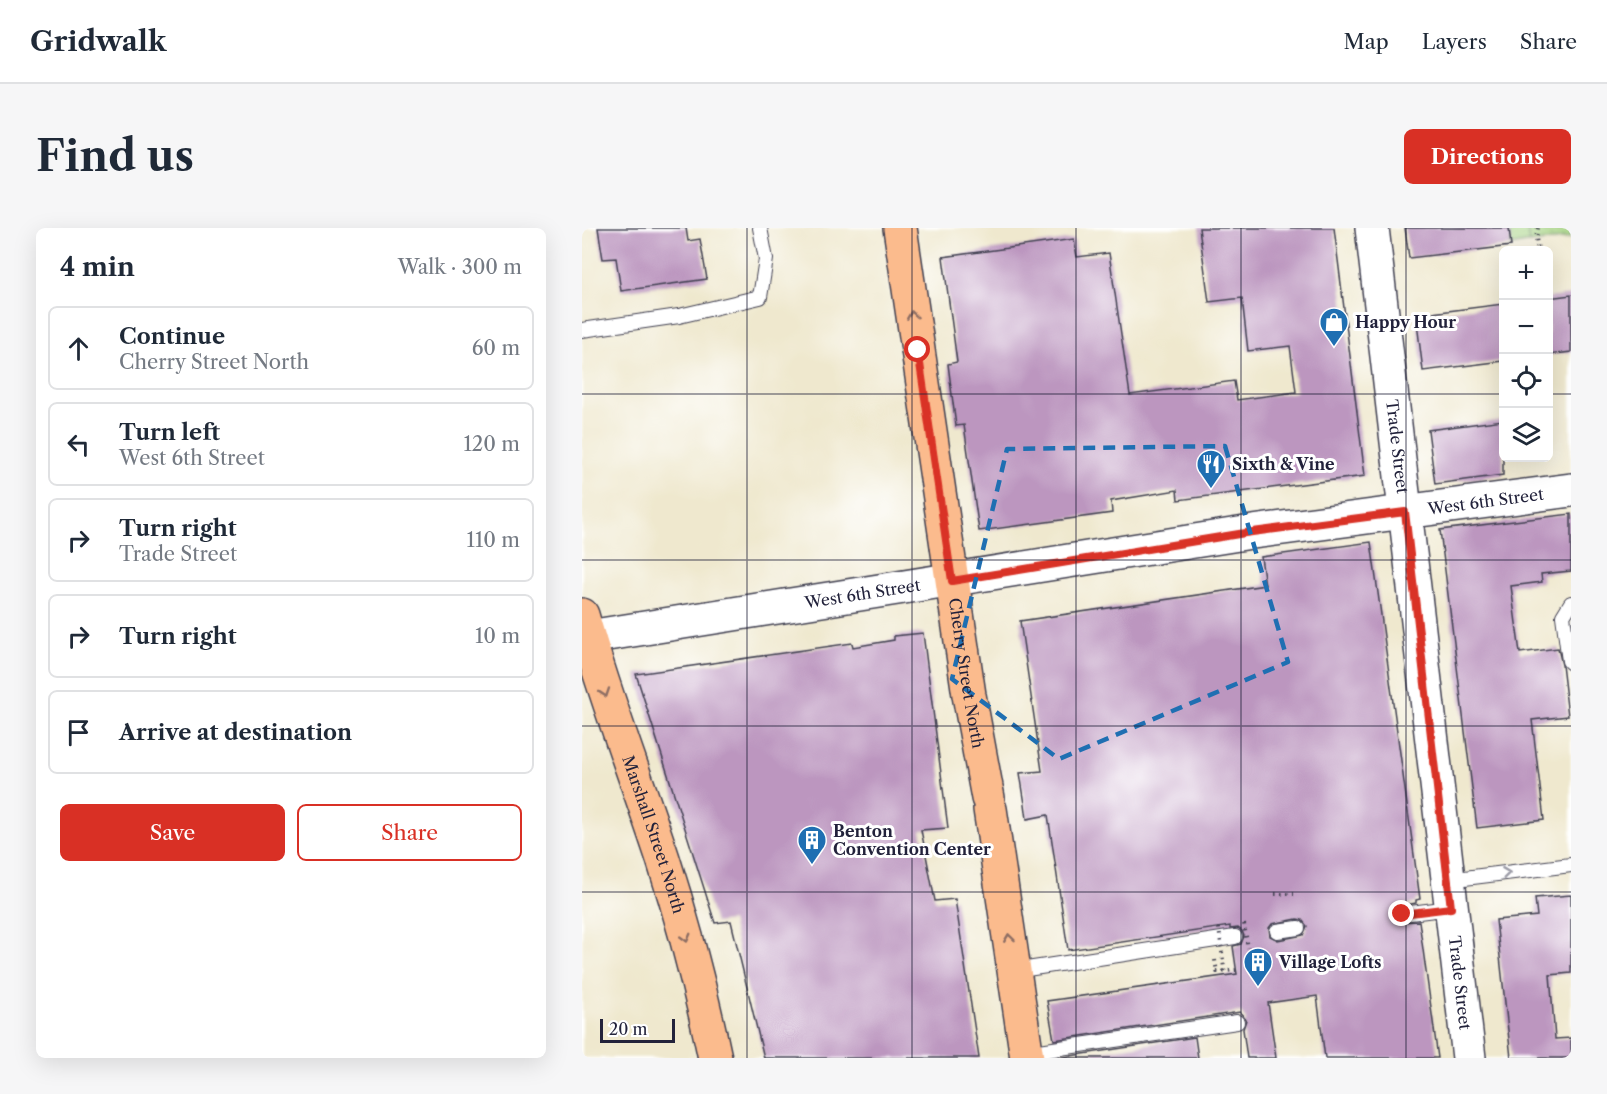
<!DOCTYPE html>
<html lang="en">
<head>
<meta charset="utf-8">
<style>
  body { margin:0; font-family:"Libre Caslon Text",serif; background:#f6f6f7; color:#1f2937 }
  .controls { position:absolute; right:18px; top:18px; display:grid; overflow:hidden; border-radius:9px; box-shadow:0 6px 24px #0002 }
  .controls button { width:54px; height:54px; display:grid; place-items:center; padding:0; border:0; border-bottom:2px solid #e0e1e3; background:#fff; color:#1f2937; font:30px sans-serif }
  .scale { position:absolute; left:18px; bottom:15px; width:75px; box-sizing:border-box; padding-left:6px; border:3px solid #22223b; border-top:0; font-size:16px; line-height:21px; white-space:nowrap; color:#22223b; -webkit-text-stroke:4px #fff; paint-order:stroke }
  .stop { position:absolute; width:18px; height:18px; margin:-14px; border:4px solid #d93025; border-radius:50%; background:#fff }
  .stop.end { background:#d93025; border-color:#fff; box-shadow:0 2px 6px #0008 }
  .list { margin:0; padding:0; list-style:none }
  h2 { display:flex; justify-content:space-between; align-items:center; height:78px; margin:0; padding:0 24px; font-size:26px }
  h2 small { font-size:20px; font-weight:400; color:#747a83 }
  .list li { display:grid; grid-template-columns:39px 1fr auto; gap:18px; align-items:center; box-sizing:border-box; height:84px; margin:0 12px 12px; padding:0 12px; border:2px solid #e0e1e3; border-radius:9px }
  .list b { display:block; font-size:22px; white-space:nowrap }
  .list p { margin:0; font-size:20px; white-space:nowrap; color:#747a83 }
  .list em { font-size:20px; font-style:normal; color:#747a83 }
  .actions { display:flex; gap:12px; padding:18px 24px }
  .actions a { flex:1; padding:14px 0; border:2px solid #d93025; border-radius:9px; text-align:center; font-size:21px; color:#d93025 }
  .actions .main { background:#d93025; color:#fff }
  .icon { flex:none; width:33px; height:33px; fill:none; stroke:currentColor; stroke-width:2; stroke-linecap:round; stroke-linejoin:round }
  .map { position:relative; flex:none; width:989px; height:830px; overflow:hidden; border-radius:9px }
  header { display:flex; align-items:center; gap:36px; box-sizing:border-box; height:84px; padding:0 30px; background:#fff; border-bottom:2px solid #e0e1e3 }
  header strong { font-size:28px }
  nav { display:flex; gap:33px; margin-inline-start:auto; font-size:21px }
  .intro { display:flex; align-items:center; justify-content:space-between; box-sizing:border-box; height:144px; padding:0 36px }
  h1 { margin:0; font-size:42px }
  .button { padding:15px 27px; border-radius:9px; background:#d93025; color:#fff; font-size:21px; font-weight:700 }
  main { display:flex; gap:36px; padding:0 36px }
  aside { flex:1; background:#fff; border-radius:9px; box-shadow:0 6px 24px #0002 }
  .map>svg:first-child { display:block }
  .green { fill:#a3d17f; stroke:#627a5d; stroke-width:1.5 }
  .park { fill:url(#park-dots); stroke:#627a5d; stroke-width:1.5 }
  .building { fill:#bc96bf; fill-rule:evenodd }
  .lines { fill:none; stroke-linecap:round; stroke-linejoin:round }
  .service-casing { stroke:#414051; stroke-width:16 }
  .tertiary-casing { stroke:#414051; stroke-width:36 }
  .primary-casing { stroke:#414051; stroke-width:36 }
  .path { stroke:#414051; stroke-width:4; stroke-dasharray:1.5 4.5; stroke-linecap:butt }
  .service { stroke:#fff; stroke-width:14 }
  .tertiary { stroke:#fff; stroke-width:33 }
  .primary { stroke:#fbbb8d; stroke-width:33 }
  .path-bridge { stroke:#414051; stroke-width:4; stroke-dasharray:1.5 4.5; stroke-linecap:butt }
  .oneway { stroke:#8e6e64 }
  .oneway2 { stroke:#9c9ca7 }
  .route { stroke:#d93025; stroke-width:8 }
  .marked { fill:none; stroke:#1f6fb2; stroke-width:4.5; stroke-dasharray:12 8; stroke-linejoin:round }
  .grid { fill:none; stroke:#22223b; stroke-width:1.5; stroke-opacity:0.55 }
  .labels { text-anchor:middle; stroke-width:6; stroke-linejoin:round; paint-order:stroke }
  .poi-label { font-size:16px; font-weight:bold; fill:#22223b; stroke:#fff; text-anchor:start }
  .street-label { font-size:16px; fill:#22223b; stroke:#fff }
</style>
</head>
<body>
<header>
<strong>Gridwalk</strong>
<nav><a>Map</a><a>Layers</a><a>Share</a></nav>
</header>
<div class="intro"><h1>Find us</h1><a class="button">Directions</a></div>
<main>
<aside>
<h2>4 min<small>Walk · 300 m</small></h2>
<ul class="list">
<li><svg class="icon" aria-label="ahead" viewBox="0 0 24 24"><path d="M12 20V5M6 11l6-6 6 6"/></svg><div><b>Continue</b><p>Cherry Street North</p></div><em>60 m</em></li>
<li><svg class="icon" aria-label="left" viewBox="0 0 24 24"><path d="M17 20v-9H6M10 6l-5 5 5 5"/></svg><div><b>Turn left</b><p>West 6th Street</p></div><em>120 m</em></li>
<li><svg class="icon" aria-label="right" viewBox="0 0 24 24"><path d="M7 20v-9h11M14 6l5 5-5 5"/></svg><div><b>Turn right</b><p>Trade Street</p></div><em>110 m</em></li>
<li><svg class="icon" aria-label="right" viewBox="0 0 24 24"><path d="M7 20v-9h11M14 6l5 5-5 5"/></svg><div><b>Turn right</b></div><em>10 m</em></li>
<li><svg class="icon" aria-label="arrive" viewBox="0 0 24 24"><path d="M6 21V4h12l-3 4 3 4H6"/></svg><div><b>Arrive at destination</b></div></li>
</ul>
<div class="actions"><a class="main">Save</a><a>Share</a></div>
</aside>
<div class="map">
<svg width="989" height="830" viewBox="0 0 989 830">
  <defs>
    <pattern id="park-dots" width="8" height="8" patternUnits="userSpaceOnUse" patternTransform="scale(1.5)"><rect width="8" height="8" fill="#a3d17f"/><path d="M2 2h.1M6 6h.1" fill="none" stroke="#8cb36f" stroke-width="1.8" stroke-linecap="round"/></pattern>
  </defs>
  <rect width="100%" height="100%" fill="#fff"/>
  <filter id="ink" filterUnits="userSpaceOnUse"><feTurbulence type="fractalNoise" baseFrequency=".0167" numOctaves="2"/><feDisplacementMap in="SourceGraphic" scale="12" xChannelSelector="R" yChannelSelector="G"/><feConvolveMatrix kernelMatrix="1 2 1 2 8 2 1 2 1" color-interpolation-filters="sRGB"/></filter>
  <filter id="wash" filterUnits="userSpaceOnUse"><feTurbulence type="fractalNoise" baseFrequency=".008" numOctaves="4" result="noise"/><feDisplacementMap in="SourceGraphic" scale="24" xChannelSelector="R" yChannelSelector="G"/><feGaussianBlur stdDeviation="1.35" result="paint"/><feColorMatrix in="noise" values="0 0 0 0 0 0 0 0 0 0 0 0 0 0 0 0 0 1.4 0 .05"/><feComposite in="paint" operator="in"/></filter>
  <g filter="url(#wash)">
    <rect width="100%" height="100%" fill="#efe8ce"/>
    <path class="green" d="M927,0h23v14l-21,4z"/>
    <path class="park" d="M945,0h44v10l-42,5z"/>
    <g id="blocks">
      <g class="building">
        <path d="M16,0h88l2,13 12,-2 7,40 -86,12 -5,-33 -13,1z"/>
        <path d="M617,0h135l31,248 -187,24 -1,-10 -66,11 1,12 -133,18 -15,-106 -8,1 -8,-62 9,-2 -14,-105 131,-18 3,18 32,-4 21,142 104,-14 3,19 59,-8 -6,-46 -42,5 -6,-53 -33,4z"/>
        <path d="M823,0h104l2,18 -102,12z"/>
        <path d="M989,67v57l-23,3v-57z"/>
        <path d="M921,76v57l-80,10 -7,-56z"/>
        <path d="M921,192v55l-68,9 -7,-54z"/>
        <path d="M989,286v57l-30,3 1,8 -31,4 9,67 38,-5 4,17 6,51 -36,4 12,100 -67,8 -37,-298z"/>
        <path d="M789,314l49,357 -4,1v3l-19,4 -4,9 6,6 20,-1 19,137h-113l-8,-62 -49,7 8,55h-29l-4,-29 3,-9 -6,-8 -186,28 -7,-39 190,-27 -4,-28 8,-2 3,-8 -2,-5 -4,-3 -8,1v-3l-162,24 -20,-135 -21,4 -2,-15 -5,-31 22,-2 -22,-150 245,-36 -4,-28zM715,691l5,1 5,6 -4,9 -25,5 -8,-4 -1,-8 3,-4z"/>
        <path d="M341,405l25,195 -27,2 14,71 20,-2 24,159h-215l-33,-137 -16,2 -79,-249 216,-31 1,4 41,-7v-4z"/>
        <path d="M989,667v78l-21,2 5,64 16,-1v20h-60l-15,-138 41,-4 -2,-18z"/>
        <path d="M613,809l3,21h-141z"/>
      </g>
    </g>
  </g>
  <g filter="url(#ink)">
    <use href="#blocks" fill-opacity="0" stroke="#414051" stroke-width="1.5"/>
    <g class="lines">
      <g class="service-casing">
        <g id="service">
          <path d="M0,102l97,-14 81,-19 6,-38 -6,-31"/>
          <path d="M989,375l-8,13 6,45 2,2"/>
          <path d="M866,652l123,-15"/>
          <path d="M820,686l49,-6"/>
          <path d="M695,703l21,-3"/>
          <path d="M432,743l221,-34"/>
          <path d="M444,825l211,-31"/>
        </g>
      </g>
      <g class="tertiary-casing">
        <g id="tertiary">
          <path id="s1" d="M790,0l97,830"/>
          <path id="s2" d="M0,410l663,-105 326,-43"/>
        </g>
      </g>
      <g class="primary-casing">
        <g id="primary">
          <path id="s3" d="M318,0l69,467 19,103"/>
          <path id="s4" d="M0,387c23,82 54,162 81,244 21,65 38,132 52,199"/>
          <path d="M408,581l37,249"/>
        </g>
      </g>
      <g class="path">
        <path d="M956,0l-2,10 2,12"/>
        <path d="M693,666h19"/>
        <path d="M633,732l2,12 19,-2"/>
      </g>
      <use href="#service" class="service"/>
      <use href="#tertiary" class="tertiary"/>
      <use href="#primary" class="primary"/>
      <g class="path-bridge">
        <path d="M662,696l4,24"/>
        <path d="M637,700l6,48"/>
      </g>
    </g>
    <defs><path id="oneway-chevron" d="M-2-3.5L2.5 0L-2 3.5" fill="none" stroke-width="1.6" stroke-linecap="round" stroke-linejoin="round" transform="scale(1.5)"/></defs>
    <g class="oneway">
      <use href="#oneway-chevron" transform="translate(330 87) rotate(-98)"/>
      <use href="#oneway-chevron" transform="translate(23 465) rotate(71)"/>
      <use href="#oneway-chevron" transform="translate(104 710) rotate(75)"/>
      <use href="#oneway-chevron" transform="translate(427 710) rotate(-98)"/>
    </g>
    <use class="oneway2" href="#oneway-chevron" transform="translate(924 645) rotate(-7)"/>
  </g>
  <g class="lines" filter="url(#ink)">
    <path class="route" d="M336,122l34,231 293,-48 160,-21 46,396 -49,6"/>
  </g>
  <path class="marked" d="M643,218l63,216 -229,97 -107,-80 55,-230z"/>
  <path class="grid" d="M165,0v830M330,0v830M494,0v830M659,0v830M824,0v830M0,166h921M966,166h23M0,332h989M0,498h989M0,664h989"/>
  <defs>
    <g id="shop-pin" transform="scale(1.5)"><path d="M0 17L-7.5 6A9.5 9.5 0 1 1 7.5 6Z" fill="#1f6fb2" stroke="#fff"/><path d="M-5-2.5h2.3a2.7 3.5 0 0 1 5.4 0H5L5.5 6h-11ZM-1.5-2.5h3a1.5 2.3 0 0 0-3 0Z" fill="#fff"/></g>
    <g id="restaurant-pin" transform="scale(1.5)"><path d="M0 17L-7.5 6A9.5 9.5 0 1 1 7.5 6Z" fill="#1f6fb2" stroke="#fff"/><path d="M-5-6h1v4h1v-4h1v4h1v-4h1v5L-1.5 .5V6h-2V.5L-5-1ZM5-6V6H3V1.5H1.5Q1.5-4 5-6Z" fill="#fff"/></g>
    <g id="building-pin" transform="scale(1.5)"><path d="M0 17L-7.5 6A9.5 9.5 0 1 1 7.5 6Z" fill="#1f6fb2" stroke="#fff"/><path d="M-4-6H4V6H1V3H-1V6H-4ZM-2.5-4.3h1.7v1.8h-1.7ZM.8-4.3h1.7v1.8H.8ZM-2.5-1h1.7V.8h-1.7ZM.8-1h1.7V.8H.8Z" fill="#fff"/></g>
  </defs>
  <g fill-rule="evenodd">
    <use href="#shop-pin" x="752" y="94"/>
    <use href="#restaurant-pin" x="629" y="236"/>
    <use href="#building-pin" x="230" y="612"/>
    <use href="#building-pin" x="676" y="734"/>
  </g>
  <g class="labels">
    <g class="poi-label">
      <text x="773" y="100">Happy Hour</text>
      <text x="650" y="242">Sixth &amp; Vine</text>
      <text x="251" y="609">Benton<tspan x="251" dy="18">Convention Center</tspan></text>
      <text x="697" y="740">Village Lofts</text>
    </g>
    <g class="street-label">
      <text dy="6" stroke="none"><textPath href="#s1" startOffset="220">Trade Street</textPath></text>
      <text dy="6" stroke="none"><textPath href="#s2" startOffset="914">West 6th Street</textPath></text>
      <text dy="6" stroke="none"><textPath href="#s2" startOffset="284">West 6th Street</textPath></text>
      <text dy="6" stroke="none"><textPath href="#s3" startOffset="450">Cherry Street North</textPath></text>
      <text dy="6" stroke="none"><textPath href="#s4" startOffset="231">Marshall Street North</textPath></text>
      <text dy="6" stroke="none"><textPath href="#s1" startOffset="760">Trade Street</textPath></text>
    </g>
  </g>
</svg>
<div class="controls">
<button>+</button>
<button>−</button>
<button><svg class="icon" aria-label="locate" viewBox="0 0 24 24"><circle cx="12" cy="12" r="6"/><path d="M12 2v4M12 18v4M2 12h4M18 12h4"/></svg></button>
<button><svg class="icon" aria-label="layers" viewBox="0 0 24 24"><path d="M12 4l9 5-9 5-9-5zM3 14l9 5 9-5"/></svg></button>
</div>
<div class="scale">20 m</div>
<div class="stop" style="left:336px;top:122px"></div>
<div class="stop end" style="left:820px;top:686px"></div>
</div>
</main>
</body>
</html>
